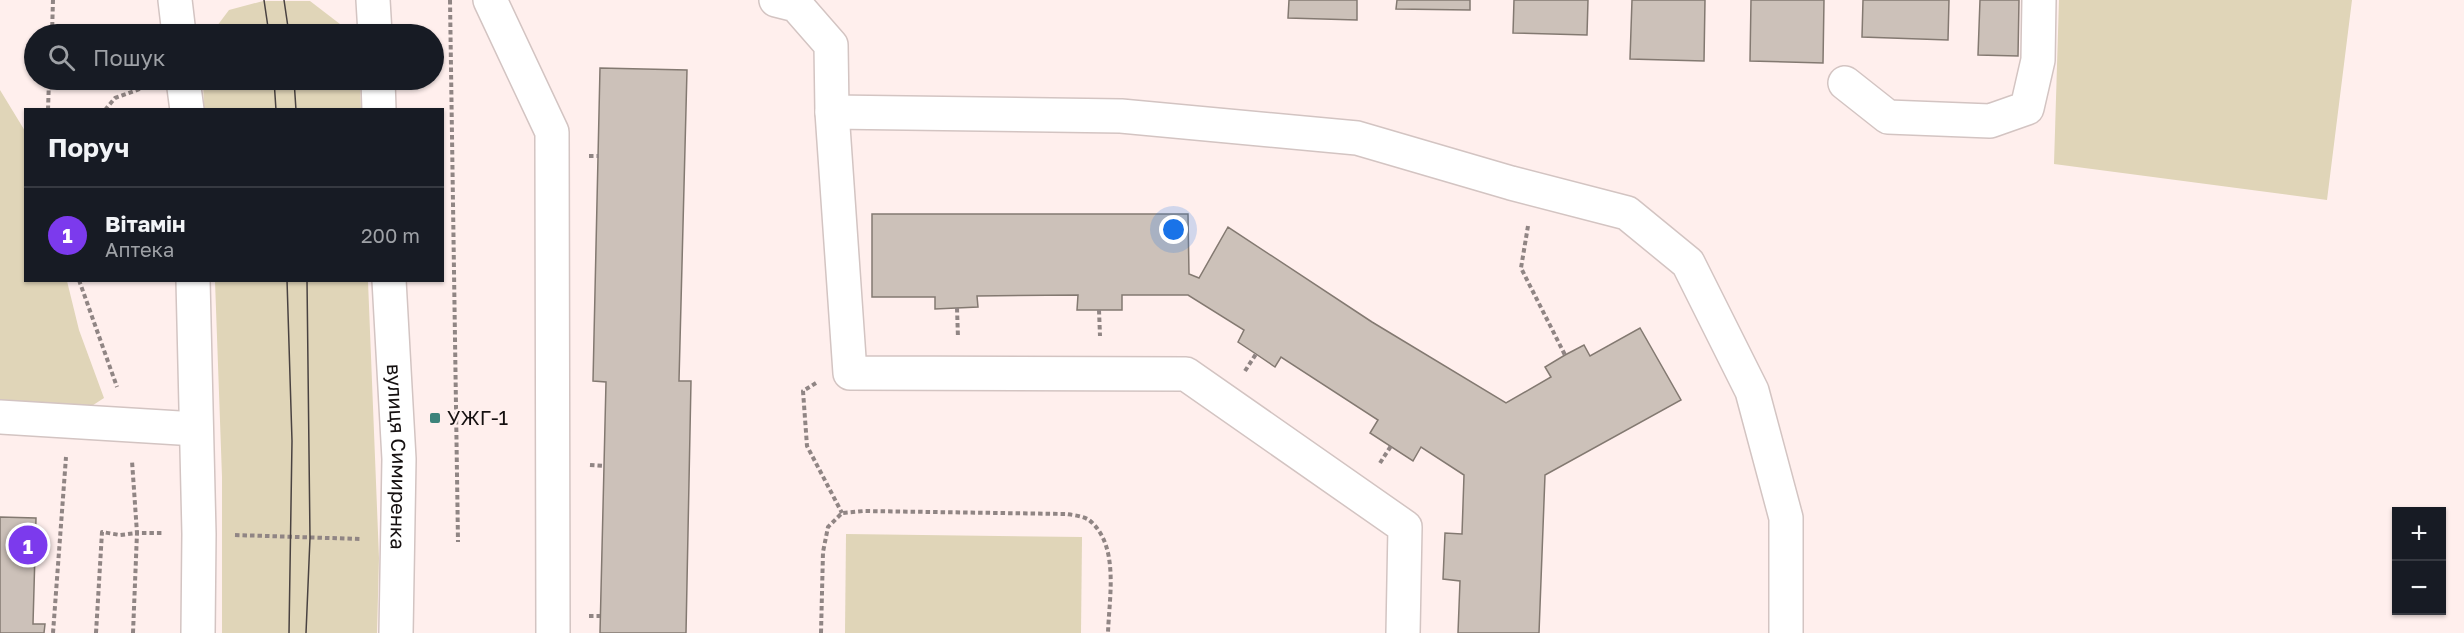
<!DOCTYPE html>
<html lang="uk">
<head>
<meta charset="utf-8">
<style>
  body { margin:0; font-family:"Golos Text",sans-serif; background:#20242c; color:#f1f3f6 }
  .controls { position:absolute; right:18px; bottom:18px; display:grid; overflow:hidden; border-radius:0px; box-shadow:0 2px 4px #0004 }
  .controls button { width:54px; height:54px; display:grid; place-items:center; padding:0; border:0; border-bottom:2px solid #363941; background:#171b24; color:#f1f3f6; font:30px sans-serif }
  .you { position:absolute; left:1174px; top:230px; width:21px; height:21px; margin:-15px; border:4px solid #fff; border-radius:50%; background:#1a73e8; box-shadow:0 0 0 9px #1a73e833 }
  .badge { display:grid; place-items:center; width:39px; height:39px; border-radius:50%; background:#7c3aed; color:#fff; font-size:20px; font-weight:700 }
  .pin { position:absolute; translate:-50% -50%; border:3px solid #fff; box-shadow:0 2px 6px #0006 }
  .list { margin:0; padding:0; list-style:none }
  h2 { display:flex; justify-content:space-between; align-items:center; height:78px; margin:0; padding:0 24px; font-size:26px }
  h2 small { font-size:20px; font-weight:400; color:#9ea1a6 }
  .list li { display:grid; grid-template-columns:39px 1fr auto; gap:18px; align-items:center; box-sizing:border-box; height:96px; padding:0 24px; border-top:2px solid #363941 }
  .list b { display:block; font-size:22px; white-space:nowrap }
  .list p { margin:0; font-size:20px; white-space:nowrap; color:#9ea1a6 }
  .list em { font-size:20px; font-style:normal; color:#9ea1a6 }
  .icon { flex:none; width:33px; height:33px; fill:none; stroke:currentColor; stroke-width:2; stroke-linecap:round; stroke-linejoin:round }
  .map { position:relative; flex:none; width:2464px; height:633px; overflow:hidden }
  .search { position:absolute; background:#171b24; box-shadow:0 2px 4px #0004; left:24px; top:24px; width:420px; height:66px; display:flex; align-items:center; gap:15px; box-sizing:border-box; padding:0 21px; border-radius:33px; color:#9ea1a6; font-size:22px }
  .panel { position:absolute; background:#171b24; box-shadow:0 2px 4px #0004; left:24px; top:108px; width:420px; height:174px; border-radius:0px }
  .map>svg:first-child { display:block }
  .green { fill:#e0d5b8 }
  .building { fill:#ccc1b9; stroke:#837971; stroke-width:1.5 }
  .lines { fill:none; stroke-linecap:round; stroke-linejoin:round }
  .minor-casing { stroke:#d3c4c2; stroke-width:36 }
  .path { stroke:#908584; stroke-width:4; stroke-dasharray:4.5 3; stroke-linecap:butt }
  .minor { stroke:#fff; stroke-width:33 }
  .tram { stroke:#494241; stroke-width:1.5 }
  .poi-dot { fill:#3d837b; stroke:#ffefed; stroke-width:2 }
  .labels { text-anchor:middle; stroke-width:4.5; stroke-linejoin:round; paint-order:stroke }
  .poi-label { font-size:20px; fill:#151010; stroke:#ffefed; text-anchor:start }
  .street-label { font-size:20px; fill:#151010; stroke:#ffefed }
</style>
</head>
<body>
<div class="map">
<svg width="2464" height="633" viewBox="0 0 2464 633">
  <rect width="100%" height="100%" fill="#ffefed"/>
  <g class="green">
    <path d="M2059,0h293l-25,200 -273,-36z"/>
    <path d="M263,1h47l43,33h-142l18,-24z"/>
    <path d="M203,80h157l1,29h-157z"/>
    <path d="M0,90l25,41 1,149 41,1 12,49 25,68 -17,11 -87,-2z"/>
    <path d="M215,281h153l11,277 -2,75h-155v-156z"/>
    <path d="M846,534l236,3 -1,96h-236z"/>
  </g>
  <g class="building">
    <path d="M1289,0h68v20l-69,-2z"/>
    <path d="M1397,0h73v10l-74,-1z"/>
    <path d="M1514,0h74l-1,35 -74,-2z"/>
    <path d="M1632,0h73l-1,61 -74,-2z"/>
    <path d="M1751,0h73l-1,63 -73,-2z"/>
    <path d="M1863,0h86l-1,40 -86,-3z"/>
    <path d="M1980,0h39l-1,56 -40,-1z"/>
    <path d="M600,68l87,2 -8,311h12l-5,252h-86l6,-251 -13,-1z"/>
    <path d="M872,214h316l1,60 10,4 29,-51 144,95 134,81 45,-26 -6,-10 20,-12 19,-10 6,11 50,-28 41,72 -136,75 -6,158h-81l2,-52 -17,-2 2,-46 17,1 2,-59 -43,-28 -8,14 -43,-28 8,-13 -97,-63 -6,10 -19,-13 -18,-12 6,-12 -56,-35h-66v15h-45l1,-15 -101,1 1,11 -43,2v-12h-63z"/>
    <path d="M0,517l36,1 -3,106h12l-1,9h-44z"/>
  </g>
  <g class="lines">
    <g class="minor-casing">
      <g id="minor">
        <path d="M175,0l4,34"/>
        <path d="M373,0l2,34"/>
        <path d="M490,0l62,132 1,501"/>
        <path d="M776,0l20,5 35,40 1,67 289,4 236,22 154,45 116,30 61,50 64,128 34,127v115"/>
        <path d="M183,80l4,30"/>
        <path d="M378,80l1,30"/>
        <path d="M1845,83l43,34 102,4 37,-13 11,-48 1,-60"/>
        <path d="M832,112l18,261 336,1 219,153 -2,106"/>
        <path d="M193,280l6,254 -1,99"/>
        <path id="s1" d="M389,280l10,179 -3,174"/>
        <path d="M0,417l196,12"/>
      </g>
    </g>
    <g class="path">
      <path d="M450,0l8,542"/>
      <path d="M52,34l1,-34"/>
      <path d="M48,110l1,-30"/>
      <path d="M105,110l10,-12 33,-12"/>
      <path d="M589,156h10"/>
      <path d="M1528,226l-7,42 44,87"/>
      <path d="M79,280l38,107"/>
      <path d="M957,308l1,30"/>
      <path d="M1099,310l1,26"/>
      <path d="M1245,371l11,-17"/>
      <path d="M816,383l-13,8 4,55 35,67"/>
      <path d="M1380,463l11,-17"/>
      <path d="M590,465l14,1"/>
      <path d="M235,535l125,4"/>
      <path d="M589,616h11"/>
      <path d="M53,633l13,-176"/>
      <path d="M96,633l6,-101 18,3 17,-2 -5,-72"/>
      <path d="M133,633l4,-100h25"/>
      <path d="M821,633l2,-81 5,-25 14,-14 22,-2 202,3c7,1 17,2 23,6 31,25 20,78 19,113"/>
    </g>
    <use href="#minor" class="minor"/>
    <g class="tram">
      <path d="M264,0l5,34"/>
      <path d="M284,0l5,34"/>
      <path d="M274,80l2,30"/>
      <path d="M294,80l2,30"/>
      <path d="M287,280l5,161 -3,192"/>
      <path d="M306,633l4,-95 -3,-258"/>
    </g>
  </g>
  <rect class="poi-dot" x="429" y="412" width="12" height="12" rx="3"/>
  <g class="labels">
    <g class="poi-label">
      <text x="447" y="425">УЖГ-1</text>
    </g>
    <g class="street-label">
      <text dy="7" stroke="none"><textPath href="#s1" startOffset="177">вулиця Симиренка</textPath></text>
    </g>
  </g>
</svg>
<div class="controls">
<button>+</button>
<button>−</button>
</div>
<div class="you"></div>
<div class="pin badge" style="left:28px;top:545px">1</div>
<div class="search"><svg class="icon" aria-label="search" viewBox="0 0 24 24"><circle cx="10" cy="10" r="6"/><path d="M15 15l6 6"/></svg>Пошук</div>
<section class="panel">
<h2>Поруч<small></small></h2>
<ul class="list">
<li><span class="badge">1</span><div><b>Вітамін</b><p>Аптека</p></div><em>200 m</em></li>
</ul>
</section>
</div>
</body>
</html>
